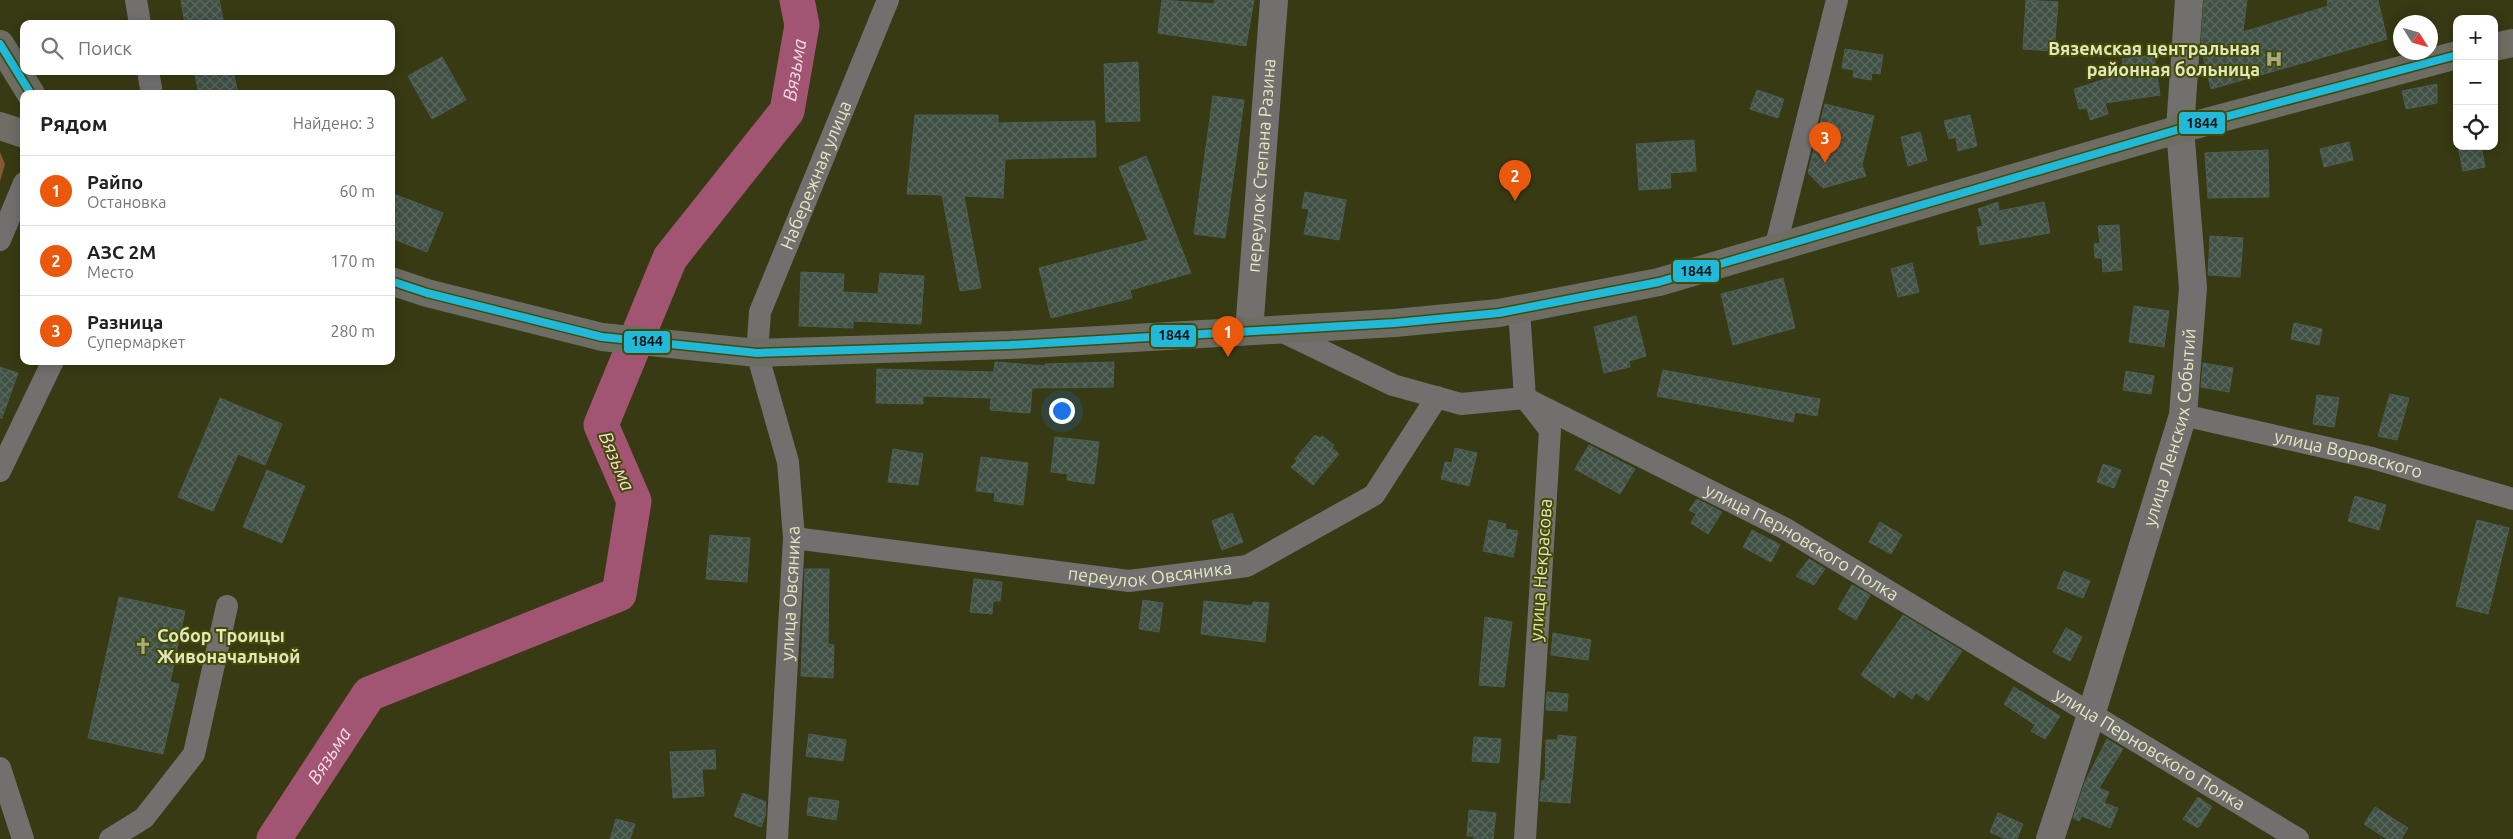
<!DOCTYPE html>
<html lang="ru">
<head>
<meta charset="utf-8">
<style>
  body { margin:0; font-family:Ubuntu,sans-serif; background:#f6f6f6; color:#202124 }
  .controls { position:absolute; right:15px; top:15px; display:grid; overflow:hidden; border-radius:10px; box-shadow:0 2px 12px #0003 }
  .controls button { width:45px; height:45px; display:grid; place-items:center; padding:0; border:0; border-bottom:1px solid #e0e0e0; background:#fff; color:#202124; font:25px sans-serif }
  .compass { position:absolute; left:2393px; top:15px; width:45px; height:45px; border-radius:50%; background:#fff; box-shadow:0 2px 12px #0003; rotate:127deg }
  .you { position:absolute; left:1061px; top:410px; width:18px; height:18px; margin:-12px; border:4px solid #fff; border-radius:50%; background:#1a73e8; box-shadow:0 0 0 8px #1a73e833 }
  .badge { display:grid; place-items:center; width:32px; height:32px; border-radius:50%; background:#ea580c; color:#fff; font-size:16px; font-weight:700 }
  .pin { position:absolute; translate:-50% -41px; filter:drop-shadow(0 1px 2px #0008) }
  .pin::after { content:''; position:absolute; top:26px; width:18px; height:15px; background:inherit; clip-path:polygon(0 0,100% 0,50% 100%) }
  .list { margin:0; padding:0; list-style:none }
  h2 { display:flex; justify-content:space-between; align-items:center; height:65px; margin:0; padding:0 20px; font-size:21px }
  h2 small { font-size:16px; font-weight:400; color:#757577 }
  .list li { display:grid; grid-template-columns:32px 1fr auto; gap:15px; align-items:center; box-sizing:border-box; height:70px; padding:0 20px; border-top:1px solid #e0e0e0 }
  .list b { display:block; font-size:19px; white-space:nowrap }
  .list p { margin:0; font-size:16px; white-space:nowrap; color:#757577 }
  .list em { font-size:16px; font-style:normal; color:#757577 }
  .icon { flex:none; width:28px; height:28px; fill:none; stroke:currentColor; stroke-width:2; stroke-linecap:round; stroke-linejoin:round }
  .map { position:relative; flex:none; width:2513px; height:839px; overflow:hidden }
  .search { position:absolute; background:#fff; box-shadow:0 2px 12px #0003; left:20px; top:20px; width:375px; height:55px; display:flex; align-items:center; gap:12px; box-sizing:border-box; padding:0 18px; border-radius:10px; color:#757577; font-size:19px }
  .panel { position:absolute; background:#fff; box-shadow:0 2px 12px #0003; left:20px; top:90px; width:375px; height:275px; border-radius:10px }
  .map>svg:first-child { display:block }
  .park { fill:url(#park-tufts) }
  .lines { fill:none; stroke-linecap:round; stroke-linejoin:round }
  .river { stroke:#a25572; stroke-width:35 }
  .building { fill:url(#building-cross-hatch); stroke:#4b5e55 }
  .minor { stroke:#71706e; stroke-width:22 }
  .tertiary { stroke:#71706e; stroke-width:28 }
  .primary { stroke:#6e6d64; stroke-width:28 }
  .bus-1-casing { stroke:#444a02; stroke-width:11 }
  .bus-1 { stroke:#20b9da; stroke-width:8 }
  .labels { text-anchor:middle; stroke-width:4; stroke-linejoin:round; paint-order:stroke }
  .poi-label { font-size:18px; font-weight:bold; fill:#e1e8bf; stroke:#444a02; text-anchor:end }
  .street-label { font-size:18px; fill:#e1e8bf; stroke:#444a02 }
  .water-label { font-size:19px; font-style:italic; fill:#f4dbe4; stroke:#444a02 }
  .line-badge { stroke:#444a02; stroke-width:2 }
  .pale-badge-label { font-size:14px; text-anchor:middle; font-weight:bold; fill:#111 }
</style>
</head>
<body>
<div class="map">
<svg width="2513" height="839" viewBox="0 0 2513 839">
  <defs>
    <pattern id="park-tufts" width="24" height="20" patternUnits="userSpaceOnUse" patternTransform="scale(1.25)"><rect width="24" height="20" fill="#825835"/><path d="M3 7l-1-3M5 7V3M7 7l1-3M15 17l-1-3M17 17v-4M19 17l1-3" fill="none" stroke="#937050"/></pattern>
    <pattern id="building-cross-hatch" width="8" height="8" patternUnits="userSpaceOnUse" patternTransform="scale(1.25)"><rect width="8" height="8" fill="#405045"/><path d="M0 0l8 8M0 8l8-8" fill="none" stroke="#5b695e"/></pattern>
  </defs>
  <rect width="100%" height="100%" fill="#373a12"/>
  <path class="park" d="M0,152l5,12 -5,18z"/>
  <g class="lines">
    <path class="river" id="s1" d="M274,839l95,-145 250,-100 15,-93 -33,-76 69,-167 117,-147 15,-86 -5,-25"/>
  </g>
  <g class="building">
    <path d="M181,0h38l5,24h-39z"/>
    <path d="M1162,0l52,4 1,-4h39l-8,46 -88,-13z"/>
    <path d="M2026,0l32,2 -4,49 -31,-2z"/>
    <path d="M2204,0h43l-4,32 85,-26 -1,-6h51l9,39 -176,50 -10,-42z"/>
    <path d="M1845,49l38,6 -3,19 -8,-1 -1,7 -18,-3 1,-7 -12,-2z"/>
    <path d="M2154,55l6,40 -55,8 3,11 -18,6 -3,-12 -8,1 -5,-20 50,-16 -2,-14z"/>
    <path d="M442,57l24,43 -34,19 -24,-43z"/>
    <path d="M1138,62l2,59 -34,1 -2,-58z"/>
    <path d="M194,71h39l5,23h-39z"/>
    <path d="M2437,84v19l-31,6 -4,-18z"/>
    <path d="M1757,90l27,9 -6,19 -28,-9z"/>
    <path d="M1213,96l31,4 -19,138 -31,-4z"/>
    <path d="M1825,104l49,12 -12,49 4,11 -43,12 -15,-15z"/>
    <path d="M915,115h83v8l97,-2 1,36 -91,2 -2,39 -39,-2 17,92 -21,3 -18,-96 -35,-1z"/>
    <path d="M1970,115l7,31 -19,5 -2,-14 -7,2 -5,-18z"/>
    <path d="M1920,132l7,28 -19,6 -7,-29z"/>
    <path d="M1694,140l2,31 -26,2 1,15 -32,2 -3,-46z"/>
    <path d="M2349,142l4,18 -29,7 -4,-18z"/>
    <path d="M2458,146h23l4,21 -22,4z"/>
    <path d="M2268,150l1,47 -61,1 -3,-45z"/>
    <path d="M1146,156l45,117 -61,17 2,8 -81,20 -12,-50 109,-28 -29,-73z"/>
    <path d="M1305,192l41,8 -7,40 -35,-6 5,-25 -7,-1z"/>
    <path d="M391,193l52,20 -16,39 -36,-14z"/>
    <path d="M1998,202l1,9 45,-9 6,31 -70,12 -3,-18 6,-1 -5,-17z"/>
    <path d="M2119,225l3,45 -19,2 -1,-14h-7l-1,-14 6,-1 -2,-17z"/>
    <path d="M2210,236l33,2 -3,39 -32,-2z"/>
    <path d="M1912,263l7,29 -21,5 -7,-28z"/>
    <path d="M801,272l43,2 -1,18 35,2 2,-21 44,3 -3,48 -68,-3v7l-54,-2z"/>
    <path d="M1783,278l12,50 -62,17 -12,-51z"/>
    <path d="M2134,306l35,5 -5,36 -35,-5z"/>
    <path d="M1636,316l10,40 -17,5 1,6 -26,6 -10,-46z"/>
    <path d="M2294,323l28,6 -3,16 -28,-6z"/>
    <path d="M995,362l50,4v-2l69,-2 -1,25 -81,1 -2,25 -40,-3 1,-12 -68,-2v8l-47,-1 1,-34 117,3z"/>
    <path d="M2203,363l30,5 -4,24 -28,-5z"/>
    <path d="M0,367l18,6 -16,45h-2z"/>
    <path d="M1663,370l157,29 -3,17 -22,-4 -2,10 -136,-26z"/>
    <path d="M2126,371l28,5 -3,18 -28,-4z"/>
    <path d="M2390,394l19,4 -12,42 -19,-4z"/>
    <path d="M2317,395l22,3 -5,29 -21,-3z"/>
    <path d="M220,398l62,26 -17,41 -27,-11 -25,57 -35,-14z"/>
    <path d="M1315,435l5,3 2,-2 12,9 -2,3 7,6 -26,31 -22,-18 6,-6 -2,-2z"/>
    <path d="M1055,437l44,5 -5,42 -27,-4 1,-6 -17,-2z"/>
    <path d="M1589,445l46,24 -15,25 -45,-25z"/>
    <path d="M1455,448l22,5 -8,33 -28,-7 4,-17 7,1z"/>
    <path d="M893,449l30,5 -5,31 -30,-3z"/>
    <path d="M981,457l47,6 -5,42 -29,-4 1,-8 -19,-2z"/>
    <path d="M2103,464l18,6 -7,18 -17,-6z"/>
    <path d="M267,470l38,16 -23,57 -39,-16z"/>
    <path d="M2355,496l31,9 -7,25 -31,-9z"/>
    <path d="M1697,499l25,13 -14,22 -17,-11 5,-9 -7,-4z"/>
    <path d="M1232,513l11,29 -21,8 -10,-29z"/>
    <path d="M1489,520l17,4 -1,5 13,2 -5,26 -30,-6z"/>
    <path d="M2477,520l32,8 -21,86 -32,-8z"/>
    <path d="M1880,522l22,13 -11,19 -22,-12z"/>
    <path d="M1752,530l28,15 -9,17 -28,-15z"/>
    <path d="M710,535l40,3 -3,44 -41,-3z"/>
    <path d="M1809,559l16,10 -11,16 -18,-9z"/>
    <path d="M805,569h24l-1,75 6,1 -1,33 -32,-2z"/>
    <path d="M2064,571l26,10 -7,17 -26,-10z"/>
    <path d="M974,579l28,3 -2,19h-7l-1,13 -22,-2z"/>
    <path d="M1852,585l18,10 -14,25 -18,-11z"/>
    <path d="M119,597l66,14 -15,71 9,2 -16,70 -75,-16z"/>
    <path d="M1143,600l20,3 -4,29 -20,-3z"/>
    <path d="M1204,601l48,5 1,-4 16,1 -4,39 -64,-8z"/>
    <path d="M1903,615l59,36 -34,50 -12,-8 -4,6 -13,-9 -5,8 -33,-23z"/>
    <path d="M1485,617l27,5 -8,65 -25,-2z"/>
    <path d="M2066,628l16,9 -12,24 -17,-9z"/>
    <path d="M1553,633l38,7 -3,20 -37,-5z"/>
    <path d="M2014,687l46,29 -15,23 -14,-8 4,-6 -31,-21z"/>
    <path d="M1547,692l21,2 -1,17 -21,-1z"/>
    <path d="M809,734l37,6 -3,21 -37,-5z"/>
    <path d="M1558,735l18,2 -6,66 -30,-2 2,-21 3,1 1,-41h12z"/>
    <path d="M1474,737l27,2 -2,24 -27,-2z"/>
    <path d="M2107,739l16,10 -24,39 10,4 -5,11 14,5 -8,20 -28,-12 -3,5 -6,-3 12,-36z"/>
    <path d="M715,750l1,19h-14l2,27 -31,2 -3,-46z"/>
    <path d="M743,793l23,9 -1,14 -4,11 -27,-11z"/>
    <path d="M809,797l30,4 -3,19 -29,-5z"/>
    <path d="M2198,797l14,10 -14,21 -15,-9z"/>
    <path d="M2375,807l33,21 -7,11h-14l-23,-15z"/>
    <path d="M1469,810l27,3 -3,26h-19v-3h-7z"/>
    <path d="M1998,813l25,11 -6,15h-12l-15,-7z"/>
    <path d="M616,819l19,5 -5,15h-20z"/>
  </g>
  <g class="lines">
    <g class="minor">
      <path d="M136,0l4,24"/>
      <path d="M148,71l4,23"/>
      <path d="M0,240l24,-57"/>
      <path d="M1775,249l62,-249"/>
      <path d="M1519,310l6,88 25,32 -25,409"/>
      <path id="s2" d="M1277,329l116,56 68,19 64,-6 259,130 514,311"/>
      <path id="s3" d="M2183,415l189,43 141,41"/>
      <path d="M0,471l53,-110"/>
      <path id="s4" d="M794,538l335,43 118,-15 127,-71 63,-98"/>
      <path d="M0,768l23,71"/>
      <path d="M110,839l34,-21 50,-64 33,-148"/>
      <path id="s5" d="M777,839l17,-301 -6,-76 -31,-109 3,-41 128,-312"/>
    </g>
    <g class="tertiary">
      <path id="s6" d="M1249,331l25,-331"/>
      <path id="s7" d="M2050,839l41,-124 92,-300 10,-127 -13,-159 9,-129"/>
    </g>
    <g class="primary">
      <path d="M0,44l31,50"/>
      <path d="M2494,47l19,-4"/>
      <path d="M0,126l24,8"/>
      <path d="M391,281l36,12 175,44 155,16 253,-8 385,-22 104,-10 160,-31 521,-153 277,-74"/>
    </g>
    <g class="bus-1-casing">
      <g id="bus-1">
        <path d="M0,44l31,50"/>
        <path d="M391,281l36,12 175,44 155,16 253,-8 385,-22 104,-10 160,-31 521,-153 277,-74"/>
      </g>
    </g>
    <use href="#bus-1" class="bus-1"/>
  </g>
  <defs>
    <g id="hospital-bare" transform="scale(1.35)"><path d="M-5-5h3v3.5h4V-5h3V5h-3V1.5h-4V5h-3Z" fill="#a6ab82" stroke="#444a02" stroke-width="2.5" paint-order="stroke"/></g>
    <g id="church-bare" transform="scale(1.35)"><path d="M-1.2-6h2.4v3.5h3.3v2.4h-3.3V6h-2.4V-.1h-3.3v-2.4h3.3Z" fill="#a6ab82" stroke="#444a02" stroke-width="2.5" paint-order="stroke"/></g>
  </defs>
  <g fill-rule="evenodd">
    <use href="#hospital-bare" x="2274" y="59"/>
    <use href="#church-bare" x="143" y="646"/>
  </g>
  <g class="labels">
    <g class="poi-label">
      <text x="2260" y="55">Вяземская центральная<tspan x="2260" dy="21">районная больница</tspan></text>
      <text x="157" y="642" text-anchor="start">Собор Троицы<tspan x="157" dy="21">Живоначальной</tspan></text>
    </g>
    <g class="street-label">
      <text dy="6" stroke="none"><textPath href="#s6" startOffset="166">переулок Степана Разина</textPath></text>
      <text dy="6" stroke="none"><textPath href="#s5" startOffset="680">Набережная улица</textPath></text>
      <text dy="6" stroke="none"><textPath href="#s7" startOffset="430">улица Ленских Событий</textPath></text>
      <text dy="6" stroke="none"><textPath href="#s3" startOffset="170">улица Воровского</textPath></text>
      <text dy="6" stroke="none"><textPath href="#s2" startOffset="576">улица Перновского Полка</textPath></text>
      <text dy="6" stroke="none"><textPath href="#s4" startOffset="359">переулок Овсяника</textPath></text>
      <text transform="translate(1541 570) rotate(-86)" y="6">улица Некрасова</text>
      <text dy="6" stroke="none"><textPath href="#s5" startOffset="246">улица Овсяника</textPath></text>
      <text dy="6" stroke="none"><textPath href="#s2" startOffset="981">улица Перновского Полка</textPath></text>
    </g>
    <g class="water-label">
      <text dy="7" stroke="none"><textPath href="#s1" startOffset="1030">Вязьма</textPath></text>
      <text transform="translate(617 461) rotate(67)" y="7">Вязьма</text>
      <text dy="7" stroke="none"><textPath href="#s1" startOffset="100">Вязьма</textPath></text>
    </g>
  </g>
  <g class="line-badge">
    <rect x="2178" y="111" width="48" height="24" rx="5" fill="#20b9da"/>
    <rect x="1672" y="259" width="48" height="24" rx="5" fill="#20b9da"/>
    <rect x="1150" y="324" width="47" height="24" rx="5" fill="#20b9da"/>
    <rect x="623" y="330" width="48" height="24" rx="5" fill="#20b9da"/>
  </g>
  <g class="pale-badge-label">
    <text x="2202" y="128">1844</text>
    <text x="1696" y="276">1844</text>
    <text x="1174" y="340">1844</text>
    <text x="647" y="346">1844</text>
  </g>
</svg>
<div class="controls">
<button>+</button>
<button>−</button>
<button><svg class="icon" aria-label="locate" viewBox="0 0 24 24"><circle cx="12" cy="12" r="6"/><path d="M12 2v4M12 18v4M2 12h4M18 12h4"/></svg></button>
</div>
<svg class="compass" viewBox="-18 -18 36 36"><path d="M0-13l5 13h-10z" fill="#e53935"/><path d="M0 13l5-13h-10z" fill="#757577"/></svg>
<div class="you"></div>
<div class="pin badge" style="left:1228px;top:357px">1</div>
<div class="pin badge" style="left:1515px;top:201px">2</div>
<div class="pin badge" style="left:1825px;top:163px">3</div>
<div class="search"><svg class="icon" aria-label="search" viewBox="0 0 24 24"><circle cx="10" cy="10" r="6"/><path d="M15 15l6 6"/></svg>Поиск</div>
<section class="panel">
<h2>Рядом<small>Найдено: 3</small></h2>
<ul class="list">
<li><span class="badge">1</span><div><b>Райпо</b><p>Остановка</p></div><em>60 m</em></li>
<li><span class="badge">2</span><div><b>АЗС 2М</b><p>Место</p></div><em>170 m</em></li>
<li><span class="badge">3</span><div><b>Разница</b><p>Супермаркет</p></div><em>280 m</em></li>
</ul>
</section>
</div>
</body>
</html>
